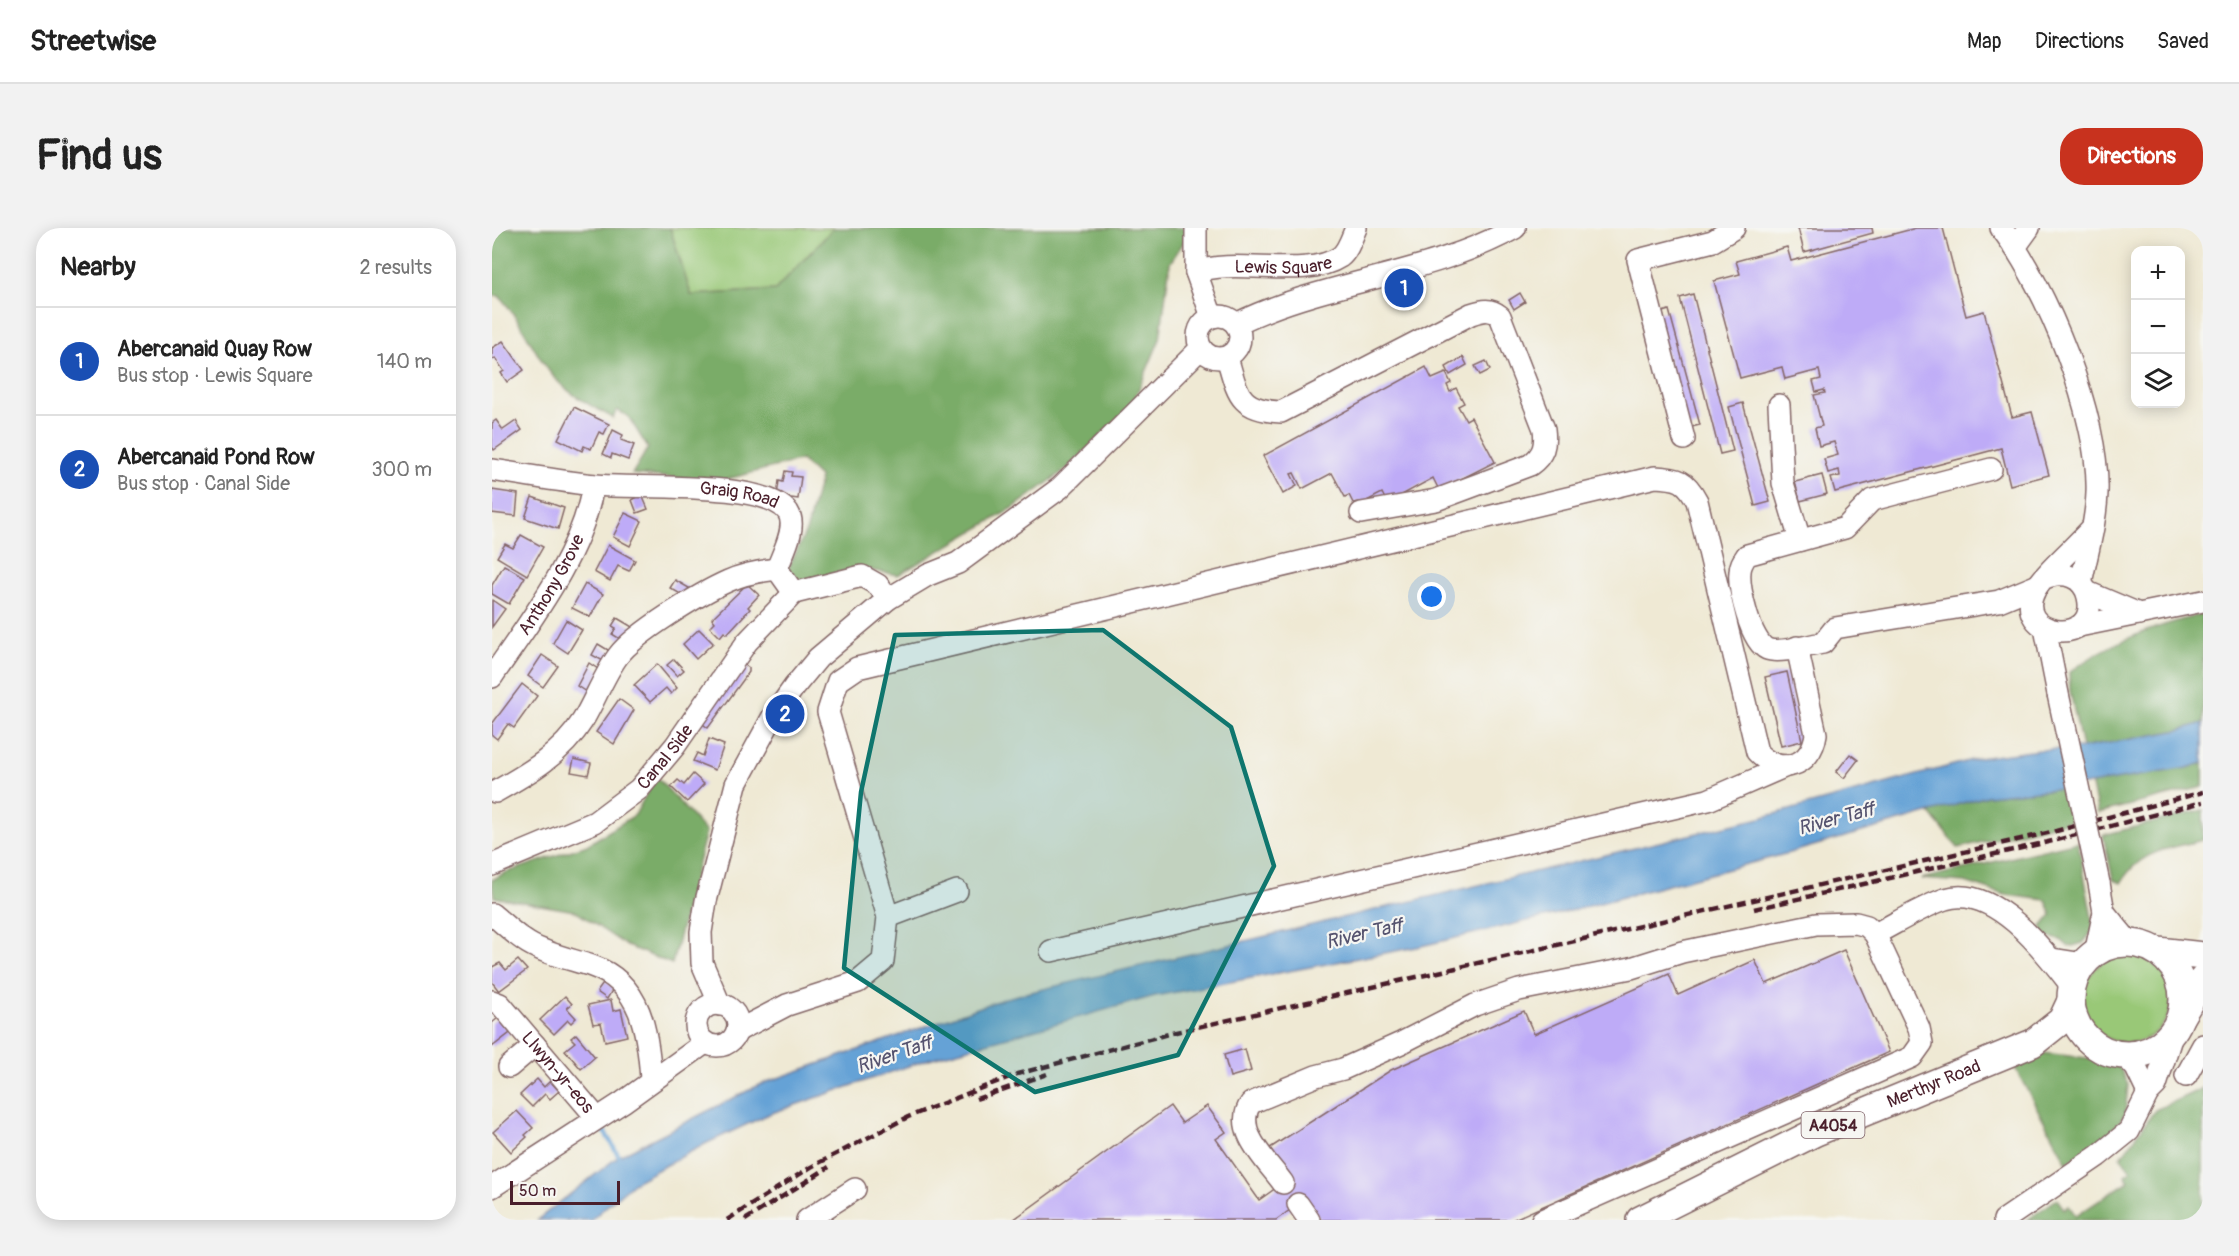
<!DOCTYPE html>
<html lang="en">
<head>
<meta charset="utf-8">
<style>
  body { margin:0; font-family:Pangolin,sans-serif; background:#f2f2f2; color:#222 }
  .controls { position:absolute; right:18px; top:18px; display:grid; overflow:hidden; border-radius:12px; box-shadow:0 3px 15px #0003 }
  .controls button { width:54px; height:54px; display:grid; place-items:center; padding:0; border:0; border-bottom:2px solid #e0e0e0; background:#fff; color:#222; font:30px sans-serif }
  .scale { position:absolute; left:18px; bottom:15px; width:110px; box-sizing:border-box; padding-left:6px; border:3px solid #4a1f2b; border-top:0; font-size:16px; line-height:21px; white-space:nowrap; color:#4a1f2b; -webkit-text-stroke:4px #f6f6f2; paint-order:stroke }
  .you { position:absolute; left:940px; top:369px; width:21px; height:21px; margin:-15px; border:4px solid #fff; border-radius:50%; background:#1a73e8; box-shadow:0 0 0 9px #1a73e833 }
  .badge { display:grid; place-items:center; width:39px; height:39px; border-radius:50%; background:#c8321e; color:#fff; font-size:20px; font-weight:700 }
  .pin { position:absolute; translate:-50% -50%; border:3px solid #fff; box-shadow:0 2px 6px #0006 }
  .list { margin:0; padding:0; list-style:none }
  h2 { display:flex; justify-content:space-between; align-items:center; height:78px; margin:0; padding:0 24px; font-size:26px }
  h2 small { font-size:20px; font-weight:400; color:#767676 }
  .list li { display:grid; grid-template-columns:39px 1fr auto; gap:18px; align-items:center; box-sizing:border-box; height:108px; padding:0 24px; border-top:2px solid #e0e0e0 }
  .list b { display:block; font-size:22px; white-space:nowrap }
  .list p { margin:0; font-size:20px; white-space:nowrap; color:#767676 }
  .list em { font-size:20px; font-style:normal; color:#767676 }
  .icon { flex:none; width:33px; height:33px; fill:none; stroke:currentColor; stroke-width:2; stroke-linecap:round; stroke-linejoin:round }
  .map { position:relative; flex:none; width:1711px; height:992px; overflow:hidden; border-radius:24px }
  header { display:flex; align-items:center; gap:36px; box-sizing:border-box; height:84px; padding:0 30px; background:#fff; border-bottom:2px solid #e0e0e0 }
  header strong { font-size:28px }
  nav { display:flex; gap:33px; margin-inline-start:auto; font-size:21px }
  .intro { display:flex; align-items:center; justify-content:space-between; box-sizing:border-box; height:144px; padding:0 36px }
  h1 { margin:0; font-size:42px }
  .button { padding:15px 27px; border-radius:24px; background:#c8321e; color:#fff; font-size:21px; font-weight:700 }
  main { display:flex; gap:36px; padding:0 36px }
  aside { flex:1; background:#fff; border-radius:24px; box-shadow:0 3px 15px #0003 }
  .map>svg:first-child { display:block }
  .green { fill:#99c877; stroke:#727451; stroke-width:1.5 }
  .forest { fill:#7aac68; stroke:#62664a; stroke-width:1.5 }
  .water { fill:#65a2d6; stroke:#586080; stroke-width:1.5 }
  .lines { fill:none; stroke-linecap:round; stroke-linejoin:round }
  .stream { stroke:#65a2d6; stroke-width:4.5 }
  .building { fill:#beabf7 }
  .minor-casing { stroke:#846666; stroke-width:24 }
  .major-casing { stroke:#846666; stroke-width:30 }
  .minor { stroke:#fff; stroke-width:21 }
  .major { stroke:#fff; stroke-width:27 }
  .rail { stroke:#4a1f2b; stroke-width:4.5; stroke-dasharray:9 4.5; stroke-linecap:butt }
  .minor-bridge-casing { stroke:#846666; stroke-width:24; stroke-linecap:butt }
  .minor-bridge { stroke:#fff; stroke-width:21 }
  .marked { fill:#0f766e; fill-opacity:0.2; stroke:#0f766e; stroke-width:4.5; stroke-linejoin:round }
  .labels { text-anchor:middle; stroke-width:4.5; stroke-linejoin:round; paint-order:stroke }
  .shield { fill:#f6f6f2; stroke:#7e6067; stroke-width:1.5 }
  .shield-label { font-size:16px; font-weight:bold; fill:#4a1f2b }
  .street-label { font-size:18px; fill:#4a1f2b; stroke:#f6f6f2 }
  .water-label { font-size:20px; font-style:italic; fill:#55536f; stroke:#f6f6f2 }
</style>
</head>
<body>
<header>
<strong>Streetwise</strong>
<nav><a>Map</a><a>Directions</a><a>Saved</a></nav>
</header>
<div class="intro"><h1>Find us</h1><a class="button">Directions</a></div>
<main>
<aside>
<h2>Nearby<small>2 results</small></h2>
<ul class="list">
<li><span class="badge" style="background:#1a4fb4">1</span><div><b>Abercanaid Quay Row</b><p>Bus stop · Lewis Square</p></div><em>140 m</em></li>
<li><span class="badge" style="background:#1a4fb4">2</span><div><b>Abercanaid Pond Row</b><p>Bus stop · Canal Side</p></div><em>300 m</em></li>
</ul>
</aside>
<div class="map">
<svg width="1711" height="992" viewBox="0 0 1711 992">
  <rect width="100%" height="100%" fill="#f6f6f2"/>
  <filter id="ink" filterUnits="userSpaceOnUse"><feTurbulence type="fractalNoise" baseFrequency=".0167" numOctaves="2"/><feDisplacementMap in="SourceGraphic" scale="12" xChannelSelector="R" yChannelSelector="G"/><feConvolveMatrix kernelMatrix="1 2 1 2 8 2 1 2 1" color-interpolation-filters="sRGB"/></filter>
  <filter id="wash" filterUnits="userSpaceOnUse"><feTurbulence type="fractalNoise" baseFrequency=".008" numOctaves="4" result="noise"/><feDisplacementMap in="SourceGraphic" scale="24" xChannelSelector="R" yChannelSelector="G"/><feGaussianBlur stdDeviation="1.35" result="paint"/><feColorMatrix in="noise" values="0 0 0 0 0 0 0 0 0 0 0 0 0 0 0 0 0 1.4 0 .05"/><feComposite in="paint" operator="in"/></filter>
  <g filter="url(#wash)">
    <rect width="100%" height="100%" fill="#efe9d4"/>
    <g class="green">
      <path d="M178,0h164l-59,62 -84,5z"/>
      <circle cx="1635" cy="771" r="44"/>
    </g>
    <g class="forest">
      <path d="M0,0h178l21,67 84,-5 59,-62h355v6l-19,29 -10,76 -28,66 -64,63 -55,40 -115,67 -40,-7 -57,14 -13,-13 19,-40 13,-51 -19,-18 -85,22 -84,-8 16,-26 -20,-32 -11,-6 -4,8c-23,-13 -48,-25 -64,-47 -18,-24 -29,-53 -50,-75h-7z"/>
      <path d="M1711,386v109l-23,7 -98,18 -12,-57 -1,-18c38,-31 87,-47 134,-59z"/>
      <path d="M1711,535v24l-105,26 -7,-31 96,-14z"/>
      <path d="M164,548l50,56 -34,132 -45,-18 -52,-35 -81,-14 -2,-17 13,-7 82,-28 48,-30z"/>
      <path d="M1574,560l7,32 -115,28 -29,-36 58,-16z"/>
      <path d="M1711,582v30c-34,9 -64,10 -82,43l-8,-4 -10,-44z"/>
      <path d="M1586,614l16,87 -11,14 -14,4 -8,-7 -18,-4 -1,-9 10,-12 -6,-15 -40,-5 -41,-13 -44,-3z"/>
      <path d="M1551,825l62,7 15,8 8,16 -3,30 -12,16 -46,33 -53,-97z"/>
      <path d="M1711,860v132h-176l30,-21 7,10 5,-3 7,10 53,-35 -4,-6 6,-4 -10,-14 34,-47z"/>
    </g>
    <path class="water" d="M1711,495v40l-16,5 -121,20 -79,8 -198,57 -219,58 -153,36 -262,49 -226,63 -160,55 -64,30 -72,39 -42,37h-54l82,-64 142,-72 245,-86 754,-180 219,-60 60,-8 43,-2 98,-18z"/>
    <g class="lines">
      <path class="stream" d="M111,901l18,31"/>
    </g>
    <g id="blocks">
      <g class="building">
        <path d="M1306,0h74l1,5 -69,19z"/>
        <path d="M1424,0h27l23,88 18,-5 28,106 20,-5 17,63 -39,10 -9,-37 -166,44 -4,-14 9,-2 -1,-6 -11,3 -4,-14 14,-4 -4,-13 -15,4 -4,-18 7,-2 -8,-31 11,-2 -1,-3 -8,2 -3,-11 8,-2 -2,-9 -34,9 -3,-12 -42,11 -26,-97 26,-7 -4,-13 51,-14 4,14z"/>
        <path d="M1028,65l5,9 -11,7 -5,-9z"/>
        <path d="M1201,66l40,157 -13,3 -40,-156z"/>
        <path d="M1177,82l31,115 -13,3 -31,-114z"/>
        <path d="M11,113l21,29 -17,12 -6,-9 3,-2 -9,-13 -3,2v-12z"/>
        <path d="M971,129l4,8 -17,10 -4,-8z"/>
        <path d="M994,133l4,9 -10,5 -5,-9z"/>
        <path d="M934,139l6,12 14,-6 5,10 -4,2 3,7 6,-4 8,15 -6,3 8,14 5,-3 24,45 -56,28 -6,-12 -46,25 -5,-10 -21,11 -1,-2 -7,1 -4,-8 -4,2 -13,-24 -30,16 -8,-16 -3,1 6,12 -14,8 -20,-38z"/>
        <path d="M1251,175l27,99 -15,4 -26,-99z"/>
        <path d="M82,179l35,17 -5,10 -5,-2 -8,17 -7,-3 -2,5 -24,-12z"/>
        <path d="M4,192l7,10 13,-9 6,9 -28,20 -2,-3v-24z"/>
        <path d="M121,202l10,5 -2,5 13,5 -6,15 -16,-6 -1,4 -8,-4z"/>
        <path d="M293,243l7,1 -1,4 10,1 -3,22 -21,-3 2,-15 4,1z"/>
        <path d="M1330,247l5,19 -27,7 -5,-19z"/>
        <path d="M0,262l26,4 -2,22 -24,-3z"/>
        <path d="M150,267l6,14 -11,4 -5,-13z"/>
        <path d="M40,269l32,11 -6,21 -33,-11z"/>
        <path d="M133,285l17,8 -12,25 -17,-9z"/>
        <path d="M29,307l22,12 -16,28 -30,-18 8,-13 8,4z"/>
        <path d="M116,317l27,15 -6,11 -11,-5 -8,15 -16,-9z"/>
        <path d="M12,337l21,12 -16,27 -17,-10v-9z"/>
        <path d="M183,352l14,8 -5,8 -14,-8z"/>
        <path d="M93,356l18,10 -13,23 -18,-9z"/>
        <path d="M255,356l12,11 -11,12 2,2 -23,25 -3,-2 -4,5 -10,-10 5,-5 -3,-4z"/>
        <path d="M0,372l13,9 -13,18z"/>
        <path d="M125,390l17,10 -9,14 -13,-8 4,-6 -4,-2z"/>
        <path d="M74,392l16,10 -14,23 -15,-10z"/>
        <path d="M207,401l14,14 -17,16 -13,-15z"/>
        <path d="M106,416l15,9 -6,10 -15,-8z"/>
        <path d="M50,427l16,11 -15,21 -15,-11z"/>
        <path d="M182,431l10,11 -7,6 -10,-11z"/>
        <path d="M97,435l12,8 -12,23 -12,-8z"/>
        <path d="M250,435l7,5v4l-41,56 -9,-7z"/>
        <path d="M165,436l20,24 -6,6 -5,-6 -16,14 -16,-17z"/>
        <path d="M1295,444l15,69 -21,5 -16,-69z"/>
        <path d="M30,456l15,12 -23,32 -6,-4 -11,15 -5,-4v-11z"/>
        <path d="M127,471l15,11 -20,34 -18,-12z"/>
        <path d="M217,511l15,6 -9,25 -22,-9 4,-8 6,3z"/>
        <path d="M1358,526l8,6 -14,18 -8,-6z"/>
        <path d="M82,531l17,4 -3,12 -17,-3z"/>
        <path d="M201,546l11,10 -17,18 -16,-15 7,-7 6,5z"/>
        <path d="M1352,722l45,102 -377,168h-191l-16,-21 -29,21h-263l157,-114 12,17 25,-17 19,26 -10,7 43,61 31,-22 -20,-30 121,-78 133,-59 10,23 135,-60 9,21 77,-35 11,24z"/>
        <path d="M26,732l9,10 -28,21 -7,-9v-15l8,-4 6,7z"/>
        <path d="M113,753l9,6 -7,12 -10,-7z"/>
        <path d="M73,768l7,8 -5,4 9,10 -5,5 -3,-3 -14,14 -14,-14z"/>
        <path d="M119,772l2,11 8,-2 6,27 -22,5 -4,-18 -8,1 -5,-19z"/>
        <path d="M6,790l12,15 -18,14v-24z"/>
        <path d="M84,806l19,23 -14,12 -16,-19 10,-8 -4,-4z"/>
        <path d="M753,821l6,22 -21,6 -6,-22z"/>
        <path d="M45,851l7,8 6,-6 9,10 -9,8 -5,-5 -13,13 -12,-12z"/>
        <path d="M25,883l16,17 -8,7 2,2 -16,15 -18,-20z"/>
      </g>
    </g>
  </g>
  <g filter="url(#ink)">
    <use href="#blocks" fill-opacity="0" stroke="#846666" stroke-width="1.5"/>
    <g class="lines">
      <g class="minor-casing">
        <g id="minor">
          <path d="M704,0v44l16,45"/>
          <path d="M1509,0c46,59 99,190 96,265 -1,30 -10,61 -16,90"/>
          <path d="M1524,18l13,-18"/>
          <path id="s1" d="M704,44c39,-15 109,8 144,-15 8,-6 12,-20 16,-29"/>
          <circle cx="727" cy="109" r="21"/>
          <path d="M744,96c88,-44 191,-47 279,-96"/>
          <path d="M735,129c11,37 11,53 54,55l190,-98c12,-4 19,-6 29,2l44,113c2,16 0,26 -14,36l-94,35 -75,13"/>
          <path d="M1287,177l4,78 17,57"/>
          <path d="M1192,211l-46,-179 75,-19 21,-13"/>
          <path d="M1499,241l-119,31 -27,28 -98,27c-4,6 -7,10 -7,17 -2,17 11,70 27,77 12,5 43,-4 56,-6l12,-15 164,-27 39,-16"/>
          <path id="s2" d="M0,242c35,5 70,12 104,15 40,4 169,-5 192,27 10,15 -6,42 -11,57l17,24"/>
          <path d="M1553,350c9,-3 17,-5 27,-1 8,3 14,11 16,20 12,52 -78,40 -53,-7 9,-17 42,-45 56,-61"/>
          <path d="M1595,364l52,22"/>
          <path d="M302,365l68,-17 16,9 10,14"/>
          <path d="M1587,398l124,-25"/>
          <path d="M1553,400l13,66"/>
          <path id="s3" d="M0,449c38,-56 91,-124 101,-192"/>
          <path d="M3,564c34,-19 67,-38 88,-72 12,-20 21,-45 35,-64 17,-23 83,-63 110,-75 15,-7 32,-10 49,-12"/>
          <path id="s4" d="M0,637l103,-43 44,-33 36,-43 72,-104 47,-49"/>
          <path d="M1612,684l19,23 10,9"/>
          <path d="M0,686c12,10 23,21 36,29 20,12 43,16 64,23 50,17 56,68 59,113"/>
          <path d="M396,689l69,-26"/>
          <path d="M1383,706c23,-12 47,-27 70,-35 50,-16 102,55 128,89"/>
          <path d="M559,723l657,-151 78,-34"/>
          <path d="M1603,726l9,-42 -5,-29"/>
          <path d="M1560,731l32,5"/>
          <path id="s5" d="M0,773l8,3 97,114"/>
          <circle cx="225" cy="797" r="21"/>
          <path d="M228,777l-18,-42 -1,-31 5,-31 30,-117 36,-66 22,-31 24,-29 70,-59 40,-24 30,-12 102,-75 140,-139"/>
          <path d="M245,803l50,-26 71,-23 25,-21 5,-44 -60,-205 10,-31 19,-13 798,-191c24,1 31,3 42,24l60,251c22,24 54,16 59,-18l-19,-87"/>
          <path d="M1633,828l11,12 12,25"/>
          <path d="M17,839l26,-22"/>
          <path d="M1694,848l17,-31"/>
          <path d="M791,955c-16,-22 -51,-54 -32,-80l65,-27 27,-7 58,-26 74,-38 44,-15 112,-22 51,-16 134,-28 40,-1 11,3 8,8 44,94 3,15 -10,14 -370,163"/>
          <path d="M0,959l131,-85 82,-59"/>
          <path d="M806,976l11,16"/>
          <path d="M315,992l48,-31"/>
          <path d="M1512,992l94,-64 31,-25 19,-38 8,-8 17,-53"/>
        </g>
      </g>
      <g class="major-casing">
        <g id="major">
          <circle cx="1635" cy="771" r="56"/>
          <path d="M1666,723l45,5"/>
          <path d="M1689,788l22,-37"/>
          <path id="s6" d="M1148,992l176,-88 217,-89 29,-23 8,-17"/>
        </g>
      </g>
      <use href="#minor" class="minor"/>
      <use href="#major" class="major"/>
      <g class="rail">
        <path d="M1262,681l303,-69 146,-38"/>
        <path d="M484,871l71,-25"/>
        <path d="M235,992l84,-53 97,-50 109,-43 159,-42 880,-201 147,-39"/>
        <path d="M253,992l84,-53"/>
      </g>
      <g class="minor-bridge-casing">
        <path id="minor-bridge" d="M1566,466l41,189"/>
      </g>
      <use href="#minor-bridge" class="minor-bridge"/>
    </g>
  </g>
  <path class="marked" d="M611,402l128,97 43,139 -96,189 -143,37 -191,-124 17,-176 34,-157z"/>
  <g class="labels">
    <rect class="shield" x="1309.5" y="884" width="63" height="26" rx="4.5"/>
    <g class="shield-label">
      <text x="1341" y="903">A4054</text>
    </g>
    <g class="street-label">
      <text dy="6" stroke="none"><textPath href="#s1" startOffset="88">Lewis Square</textPath></text>
      <text dy="6" stroke="none"><textPath href="#s2" startOffset="249">Graig Road</textPath></text>
      <text dy="6" stroke="none"><textPath href="#s3" startOffset="110">Anthony Grove</textPath></text>
      <text dy="6" stroke="none"><textPath href="#s4" startOffset="208">Canal Side</textPath></text>
      <text dy="6" stroke="none"><textPath href="#s5" startOffset="98">Llwyn-yr-eos</textPath></text>
      <text dy="6" stroke="none"><textPath href="#s6" startOffset="324">Merthyr Road</textPath></text>
    </g>
    <g class="water-label">
      <text transform="translate(1344 590) rotate(-15)" y="7">River Taff</text>
      <text transform="translate(872 705) rotate(-13)" y="7">River Taff</text>
      <text transform="translate(402 826) rotate(-19)" y="7">River Taff</text>
    </g>
  </g>
</svg>
<div class="controls">
<button>+</button>
<button>−</button>
<button><svg class="icon" aria-label="layers" viewBox="0 0 24 24"><path d="M12 4l9 5-9 5-9-5zM3 14l9 5 9-5"/></svg></button>
</div>
<div class="scale">50 m</div>
<div class="you"></div>
<div class="pin badge" style="left:912px;top:60px;background:#1a4fb4">1</div>
<div class="pin badge" style="left:293px;top:486px;background:#1a4fb4">2</div>
</div>
</main>
</body>
</html>
